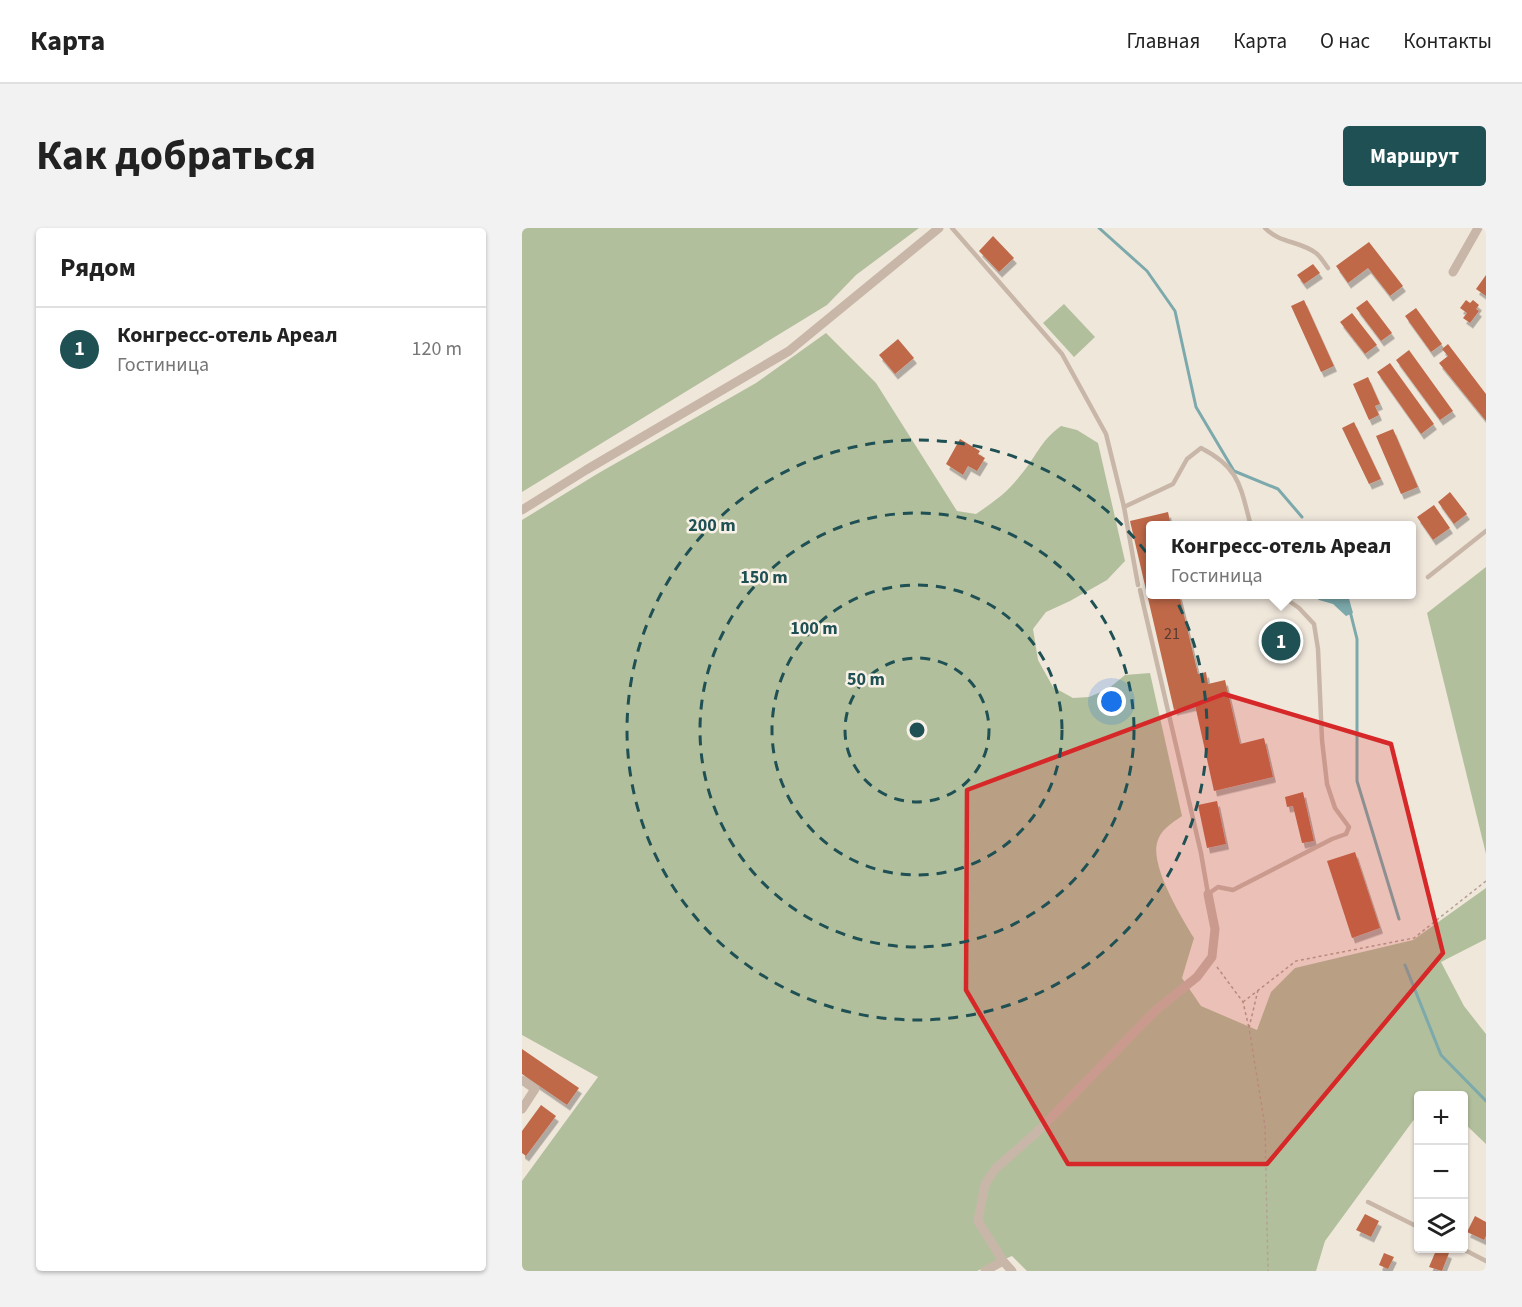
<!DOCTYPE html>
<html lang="ru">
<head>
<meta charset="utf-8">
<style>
  body { margin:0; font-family:"Source Sans 3",sans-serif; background:#f2f2f2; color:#222 }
  .controls { position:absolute; right:18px; bottom:18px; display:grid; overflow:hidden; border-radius:6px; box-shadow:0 2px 4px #0004 }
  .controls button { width:54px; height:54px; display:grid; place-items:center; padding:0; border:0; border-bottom:2px solid #e0e0e0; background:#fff; color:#222; font:30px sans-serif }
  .you { position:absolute; left:590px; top:474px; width:21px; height:21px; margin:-15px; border:4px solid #fff; border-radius:50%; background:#1a73e8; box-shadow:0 0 0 9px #1a73e833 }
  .badge { display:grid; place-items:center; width:39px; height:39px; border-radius:50%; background:#1f5054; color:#fff; font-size:20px; font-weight:700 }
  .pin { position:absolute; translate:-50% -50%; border:3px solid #fff; box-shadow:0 2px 6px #0006 }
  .popup { position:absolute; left:624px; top:293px; width:270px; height:78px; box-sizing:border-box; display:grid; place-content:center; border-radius:6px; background:#fff; filter:drop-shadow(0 2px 4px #0005); font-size:20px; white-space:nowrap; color:#767676 }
  .popup b { font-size:22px; color:#222 }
  .popup::after { content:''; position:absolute; left:50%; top:100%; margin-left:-12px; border:12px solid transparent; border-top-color:#fff }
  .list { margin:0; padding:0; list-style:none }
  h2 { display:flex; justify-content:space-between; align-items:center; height:78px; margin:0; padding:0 24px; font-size:26px }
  h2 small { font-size:20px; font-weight:400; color:#767676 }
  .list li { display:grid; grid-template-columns:39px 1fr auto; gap:18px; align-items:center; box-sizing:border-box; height:84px; padding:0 24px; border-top:2px solid #e0e0e0 }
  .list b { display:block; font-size:22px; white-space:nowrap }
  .list p { margin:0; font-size:20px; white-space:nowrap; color:#767676 }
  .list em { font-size:20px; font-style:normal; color:#767676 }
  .icon { flex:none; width:33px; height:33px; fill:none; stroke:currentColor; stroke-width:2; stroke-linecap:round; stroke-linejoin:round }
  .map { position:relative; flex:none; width:964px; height:1043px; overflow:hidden; border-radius:6px }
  header { display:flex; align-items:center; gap:36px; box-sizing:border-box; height:84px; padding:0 30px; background:#fff; border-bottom:2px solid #e0e0e0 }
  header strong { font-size:28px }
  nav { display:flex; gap:33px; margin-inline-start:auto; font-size:21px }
  .intro { display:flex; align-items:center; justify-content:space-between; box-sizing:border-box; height:144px; padding:0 36px }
  h1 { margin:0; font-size:42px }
  .button { padding:15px 27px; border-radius:6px; background:#1f5054; color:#fff; font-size:21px; font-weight:700 }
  main { display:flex; gap:36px; padding:0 36px }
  aside { flex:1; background:#fff; border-radius:6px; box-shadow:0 2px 4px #0004 }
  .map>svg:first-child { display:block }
  .green { fill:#b2bf9c }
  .water { fill:#7ca9ac }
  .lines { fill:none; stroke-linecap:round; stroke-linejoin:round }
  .stream { stroke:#7ca9ac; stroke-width:3 }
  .building { fill:#c0694a; filter:url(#shadow) }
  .path { stroke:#b4a192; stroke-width:1.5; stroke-dasharray:3 3; stroke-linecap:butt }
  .service { stroke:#c8b7a8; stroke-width:4.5 }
  .minor { stroke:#c8b7a8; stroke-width:9 }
  .marked { fill:#d62828; fill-opacity:0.2; stroke:#d62828; stroke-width:4.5; stroke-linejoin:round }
  .ring { fill:none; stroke:#1f5054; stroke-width:3; stroke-dasharray:10 8 }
  .labels { text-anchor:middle; stroke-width:5; stroke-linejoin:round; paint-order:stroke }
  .number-label { font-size:16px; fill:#583b30 }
  .centre { fill:#1f5054; stroke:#f8f1e7; stroke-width:3 }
  .ring-label { font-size:18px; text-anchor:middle; font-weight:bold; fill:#1f5054; stroke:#f8f1e7; stroke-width:5; stroke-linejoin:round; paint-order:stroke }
</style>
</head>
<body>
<header>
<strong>Карта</strong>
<nav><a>Главная</a><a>Карта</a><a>О нас</a><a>Контакты</a></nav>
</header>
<div class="intro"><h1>Как добраться</h1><a class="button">Маршрут</a></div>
<main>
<aside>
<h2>Рядом<small></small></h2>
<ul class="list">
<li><span class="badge">1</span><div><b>Конгресс-отель Ареал</b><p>Гостиница</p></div><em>120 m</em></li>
</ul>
</aside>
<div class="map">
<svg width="964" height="1043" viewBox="0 0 964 1043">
  <defs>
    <filter id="shadow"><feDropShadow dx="3" dy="5.5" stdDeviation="0" flood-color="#0004"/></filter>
  </defs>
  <rect width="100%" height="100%" fill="#f0e7db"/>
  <g class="green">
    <path d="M0,0h397l-63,47 -29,30 -305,187z"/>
    <path d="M542,76l31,33 -21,20 -31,-34z"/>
    <path d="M304,105l50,50 81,128 19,3c16,-11 31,-21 43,-37 17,-19 20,-35 42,-51l16,4 21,13 27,118 -18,19 -37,21 -24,11 -13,17 5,31 15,27 20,11 16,-1 19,-8 17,-14 25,-2 32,143c-10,7 -22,14 -25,27 -6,24 24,74 37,95l-12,40 19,28 56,24 14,-38 24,-24 118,-28 73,-52v51l-45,23 23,44 22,28v110l-22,-21v-27h-46v18l-93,127 -9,30h-289l-15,-15 -35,15h-455v-90l76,-104 -76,-42v-515l75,-46 159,-91z"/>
    <path d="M964,339v287l-59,-241z"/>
  </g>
  <path class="water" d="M792,367h34l5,18 -7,3 -13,-12 -14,-4z"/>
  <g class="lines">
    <g class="stream">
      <path d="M577,0l48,43 28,40 21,96 38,64 44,18 24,28"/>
      <path d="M828,383l7,28v142l42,138"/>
      <path d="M883,737l36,90 45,46"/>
    </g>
  </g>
  <g class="building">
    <path d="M471,8l21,22 -15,14 -20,-21z"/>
    <path d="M847,14l34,44 -13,10 -22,-28 -20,15 -12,-17z"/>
    <path d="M791,36l7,9 -16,11 -7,-9z"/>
    <path d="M964,47v21l-10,-7z"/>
    <path d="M782,72l30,66 -13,6 -30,-66z"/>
    <path d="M845,72l25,33 -11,8 -25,-33z"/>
    <path d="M944,72l4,3 3,-3 6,5 -3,4 3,2 -9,12 -7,-5 4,-5 -7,-5z"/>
    <path d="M894,80l26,36 -11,8 -26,-36z"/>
    <path d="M830,85l25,32 -12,9 -25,-32z"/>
    <path d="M376,111l16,19 -19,16 -16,-19z"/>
    <path d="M926,116l38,50v27l-47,-58 9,-7 -6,-7z"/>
    <path d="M887,122l44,61 -13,9 -44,-60z"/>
    <path d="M868,135l44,61 -13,10 -44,-62z"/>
    <path d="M846,149l12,27 -5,2 4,9 -10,5 -16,-36z"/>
    <path d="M832,194l27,57 -12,5 -27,-56z"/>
    <path d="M871,201l25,58 -17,7 -25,-58z"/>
    <path d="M438,211l20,12 -2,3 7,4 -8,13 -9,-5 -5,9 -17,-11z"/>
    <path d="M928,264l17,22 -13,10 -16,-22z"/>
    <path d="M912,277l16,23 -17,12 -16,-23z"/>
    <path d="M646,284l3,14h-21v68h29l19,80 8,-2 2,12 17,-4 15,64 24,-6 9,39 -59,14 -19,-86 -21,5 -44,-189z"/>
    <path d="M781,564l11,49 -12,2 -9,-37 -6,1 -2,-10z"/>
    <path d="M695,573l9,43 -19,4 -9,-43z"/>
    <path d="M833,624l25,76 -28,10 -25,-77z"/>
    <path d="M0,821l57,39 -12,17 -45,-31z"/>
    <path d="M19,877l15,11 -30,40 -4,-3v-22z"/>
    <path d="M843,986l14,7 -8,16 -15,-7z"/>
    <path d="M953,988l11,6v14l-2,4 -17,-8z"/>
    <path d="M915,1020l12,5 -7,18 -13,-4z"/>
    <path d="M862,1025l10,4 -6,12 -9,-4z"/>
  </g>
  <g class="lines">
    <g class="path">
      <path d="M695,739l26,35 6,26"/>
      <path d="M736,762l-9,38 16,98 3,145"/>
      <path d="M721,774l53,-41 118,-23 72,-57"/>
    </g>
    <g class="service">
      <path d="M430,0l110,126 44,80 18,73"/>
      <path d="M743,0c14,15 35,13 51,25 5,4 8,10 12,15"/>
      <path d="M906,349l58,-46"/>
      <path d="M616,357l-14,-78 49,-23 14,-25 14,-11c39,20 39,38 50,78"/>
      <path d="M618,362l61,263 7,41 10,-7 15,3 99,-51 14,-5 3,-7 -14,-19 -8,-24 -5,-44 -4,-91 -4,-25 -15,-16 -20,-14"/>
      <path d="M846,974l50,25"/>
      <path d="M939,1020l25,13"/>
    </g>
    <g class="minor">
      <path d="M931,44l25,-44"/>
      <path d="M0,282l64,-40 203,-119 150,-123"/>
      <path d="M0,852l13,9 -13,20"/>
      <path d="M463,1043l18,-10"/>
      <path d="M490,1043l-9,-10 -25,-40 7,-37 10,-15 41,-36 120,-123 41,-33 15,-20 3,-28 -7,-35"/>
    </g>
  </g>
  <path class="marked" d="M702,466l167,50 52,209 -176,211h-199l-102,-174 1,-200z"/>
  <g class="ring">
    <circle cx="395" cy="502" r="72"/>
    <circle cx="395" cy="502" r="145"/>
    <circle cx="395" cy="502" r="217"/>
    <circle cx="395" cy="502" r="290"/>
  </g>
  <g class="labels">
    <g class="number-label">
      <text x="650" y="411">21</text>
    </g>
  </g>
  <circle cx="395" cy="502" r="9" class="centre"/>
  <g class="ring-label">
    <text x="190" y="303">200 m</text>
    <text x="242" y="355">150 m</text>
    <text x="292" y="406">100 m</text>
    <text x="344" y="457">50 m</text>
  </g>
</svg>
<div class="controls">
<button>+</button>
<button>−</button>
<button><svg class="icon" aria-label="layers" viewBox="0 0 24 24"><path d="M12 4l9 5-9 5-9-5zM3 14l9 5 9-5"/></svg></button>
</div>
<div class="you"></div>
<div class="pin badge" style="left:759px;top:413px">1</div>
<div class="popup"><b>Конгресс-отель Ареал</b>Гостиница</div>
</div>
</main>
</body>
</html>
